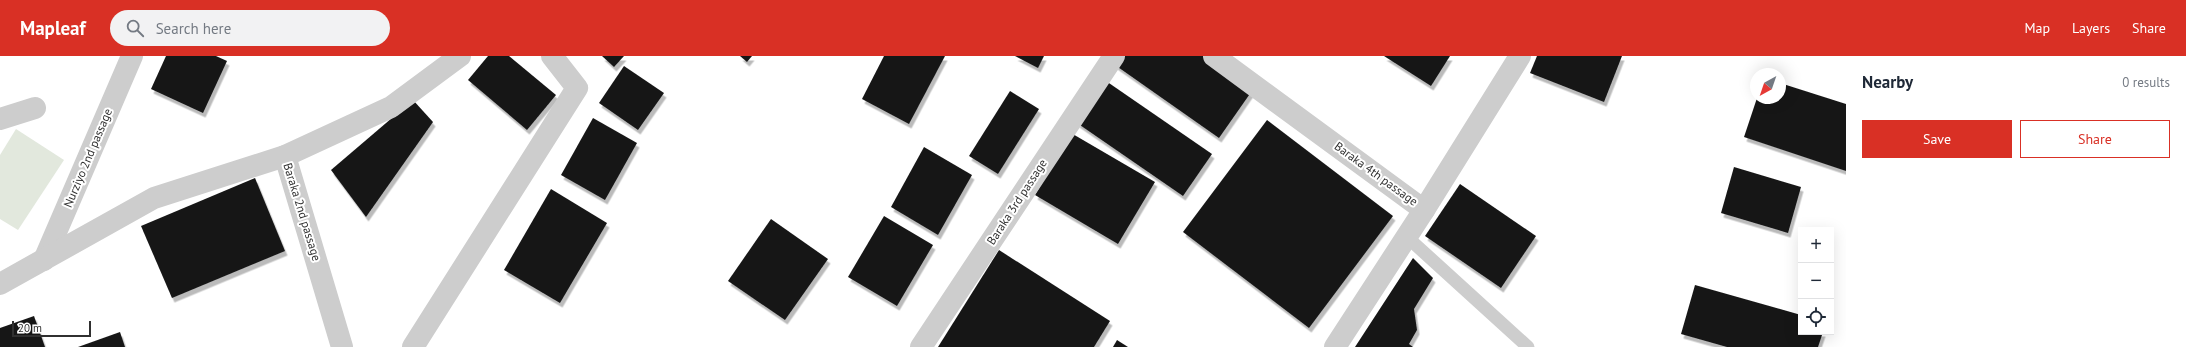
<!DOCTYPE html>
<html lang="en">
<head>
<meta charset="utf-8">
<style>
  body { margin:0; font-family:"PT Sans",sans-serif; background:#f2f2f3; color:#1f2937 }
  .controls { position:absolute; right:12px; bottom:12px; display:grid; overflow:hidden; border-radius:0px; box-shadow:0 4px 16px #0002 }
  .controls button { width:36px; height:36px; display:grid; place-items:center; padding:0; border:0; border-bottom:1px solid #e0e1e3; background:#fff; color:#1f2937; font:20px sans-serif }
  .compass { position:absolute; left:1750px; top:12px; width:36px; height:36px; border-radius:50%; background:#fff; box-shadow:0 4px 16px #0002; rotate:220deg }
  .scale { position:absolute; left:12px; bottom:10px; width:79px; box-sizing:border-box; padding-left:4px; border:2px solid #303030; border-top:0; font-size:11px; line-height:14px; white-space:nowrap; color:#303030; -webkit-text-stroke:3px #fff; paint-order:stroke }
  .list { margin:0; padding:0; list-style:none }
  h2 { display:flex; justify-content:space-between; align-items:center; height:52px; margin:0; padding:0 16px; font-size:17px }
  h2 small { font-size:13px; font-weight:400; color:#747a83 }
  .actions { display:flex; gap:8px; padding:12px 16px }
  .actions a { flex:1; padding:9px 0; border:1px solid #d93025; border-radius:0px; text-align:center; font-size:14px; color:#d93025 }
  .actions .main { background:#d93025; color:#fff }
  .icon { flex:none; width:22px; height:22px; fill:none; stroke:currentColor; stroke-width:2; stroke-linecap:round; stroke-linejoin:round }
  .map { position:relative; flex:none; width:1846px; height:291px; overflow:hidden }
  header { display:flex; align-items:center; gap:24px; box-sizing:border-box; height:56px; padding:0 20px; background:#d93025; color:#fff }
  header strong { font-size:19px }
  nav { display:flex; gap:22px; margin-inline-start:auto; font-size:14px }
  .search { width:280px; height:36px; background:#f2f2f3; display:flex; align-items:center; gap:10px; box-sizing:border-box; padding:0 14px; border-radius:22px; color:#747a83; font-size:15px }
  main { display:flex }
  aside { flex:1; background:#fff }
  .map>svg:first-child { display:block }
  .green { fill:#e2e8dd }
  .building { fill:#171717; filter:url(#shadow) }
  .lines { fill:none; stroke-linecap:round; stroke-linejoin:round }
  .service { stroke:#cdcdcd; stroke-width:13 }
  .minor { stroke:#cdcdcd; stroke-width:22 }
  .labels { text-anchor:middle; stroke-width:4; stroke-linejoin:round; paint-order:stroke }
  .street-label { font-size:12px; fill:#303030; stroke:#fff }
</style>
</head>
<body>
<header>
<strong>Mapleaf</strong>
<div class="search"><svg class="icon" aria-label="search" viewBox="0 0 24 24"><circle cx="10" cy="10" r="6"/><path d="M15 15l6 6"/></svg>Search here</div>
<nav><a>Map</a><a>Layers</a><a>Share</a></nav>
</header>
<main>
<div class="map">
<svg width="1846" height="291" viewBox="0 0 1846 291">
  <defs>
    <filter id="shadow"><feDropShadow dx="2.5" dy="4.5" stdDeviation="0" flood-color="#0004"/></filter>
  </defs>
  <rect width="100%" height="100%" fill="#fff"/>
  <path class="green" d="M16,73l48,31 -46,70 -18,-11v-64z"/>
  <g class="building">
    <path d="M166,0h50l11,5 -24,52 -52,-24z"/>
    <path d="M488,0h21l47,39 -29,35 -59,-50z"/>
    <path d="M602,0h22l-10,11z"/>
    <path d="M740,0h12l-5,6z"/>
    <path d="M884,0h61l-36,68 -47,-25z"/>
    <path d="M1015,0h29l-6,12z"/>
    <path d="M1121,0h86l47,32 -35,50 -104,-73z"/>
    <path d="M1384,0h66l-19,30z"/>
    <path d="M1537,0h85l-18,46 -74,-29z"/>
    <path d="M624,10l40,27 -26,37 -39,-27z"/>
    <path d="M1106,25l106,73 -29,42 -106,-73z"/>
    <path d="M1780,27l66,21v67l-102,-34 13,-39h23z"/>
    <path d="M1010,35l29,18 -41,65 -29,-18z"/>
    <path d="M413,44l20,22 -67,95 -35,-47z"/>
    <path d="M593,62l44,25 -32,57 -44,-25z"/>
    <path d="M1267,64l126,96 -84,112 -126,-96z"/>
    <path d="M1071,77l84,49 -37,62 -83,-49z"/>
    <path d="M924,91l48,28 -34,60 -47,-28z"/>
    <path d="M1734,111l67,20 -13,46 -67,-20z"/>
    <path d="M255,122l30,73 -113,47 -31,-72z"/>
    <path d="M1460,128l76,52 -35,52 -76,-52z"/>
    <path d="M551,133l56,34 -47,80 -56,-33z"/>
    <path d="M884,160l49,29 -36,61 -49,-29z"/>
    <path d="M771,163l57,40 -43,61 -57,-39z"/>
    <path d="M999,194l111,71 -16,26h-156z"/>
    <path d="M1413,202l20,20 -19,31 3,21 -8,14 4,3h-58z"/>
    <path d="M1695,229l106,30v17h22l-5,15h-91l-46,-13z"/>
    <path d="M34,260l11,31h-45v-19z"/>
    <path d="M120,276l5,15h-47z"/>
    <path d="M1117,284l11,7h-15z"/>
  </g>
  <g class="lines">
    <path class="service" d="M1407,181l121,110"/>
    <g class="minor">
      <path d="M1214,0l210,154"/>
      <path d="M0,63l35,-11"/>
      <path d="M285,100l57,191"/>
      <path d="M44,204l88,-204"/>
      <path d="M0,228l154,-86 131,-42 106,-49 69,-51"/>
      <path d="M413,291l164,-259 -25,-32"/>
      <path d="M921,291l193,-291"/>
      <path d="M1335,291l89,-137 96,-154"/>
    </g>
  </g>
  <g class="labels">
    <g class="street-label">
      <text transform="translate(88 102) rotate(-67)" y="4">Nurziyo 2nd passage</text>
      <text transform="translate(1376 118) rotate(36)" y="4">Baraka 4th passage</text>
      <text transform="translate(1017 146) rotate(-57)" y="4">Baraka 3rd passage</text>
      <text transform="translate(302 156) rotate(73)" y="4">Baraka 2nd passage</text>
    </g>
  </g>
</svg>
<div class="controls">
<button>+</button>
<button>−</button>
<button><svg class="icon" aria-label="locate" viewBox="0 0 24 24"><circle cx="12" cy="12" r="6"/><path d="M12 2v4M12 18v4M2 12h4M18 12h4"/></svg></button>
</div>
<svg class="compass" viewBox="-18 -18 36 36"><path d="M0-13l5 13h-10z" fill="#e53935"/><path d="M0 13l5-13h-10z" fill="#747a83"/></svg>
<div class="scale">20 m</div>
</div>
<aside>
<h2>Nearby<small>0 results</small></h2>
<ul class="list">
</ul>
<div class="actions"><a class="main">Save</a><a>Share</a></div>
</aside>
</main>
</body>
</html>
